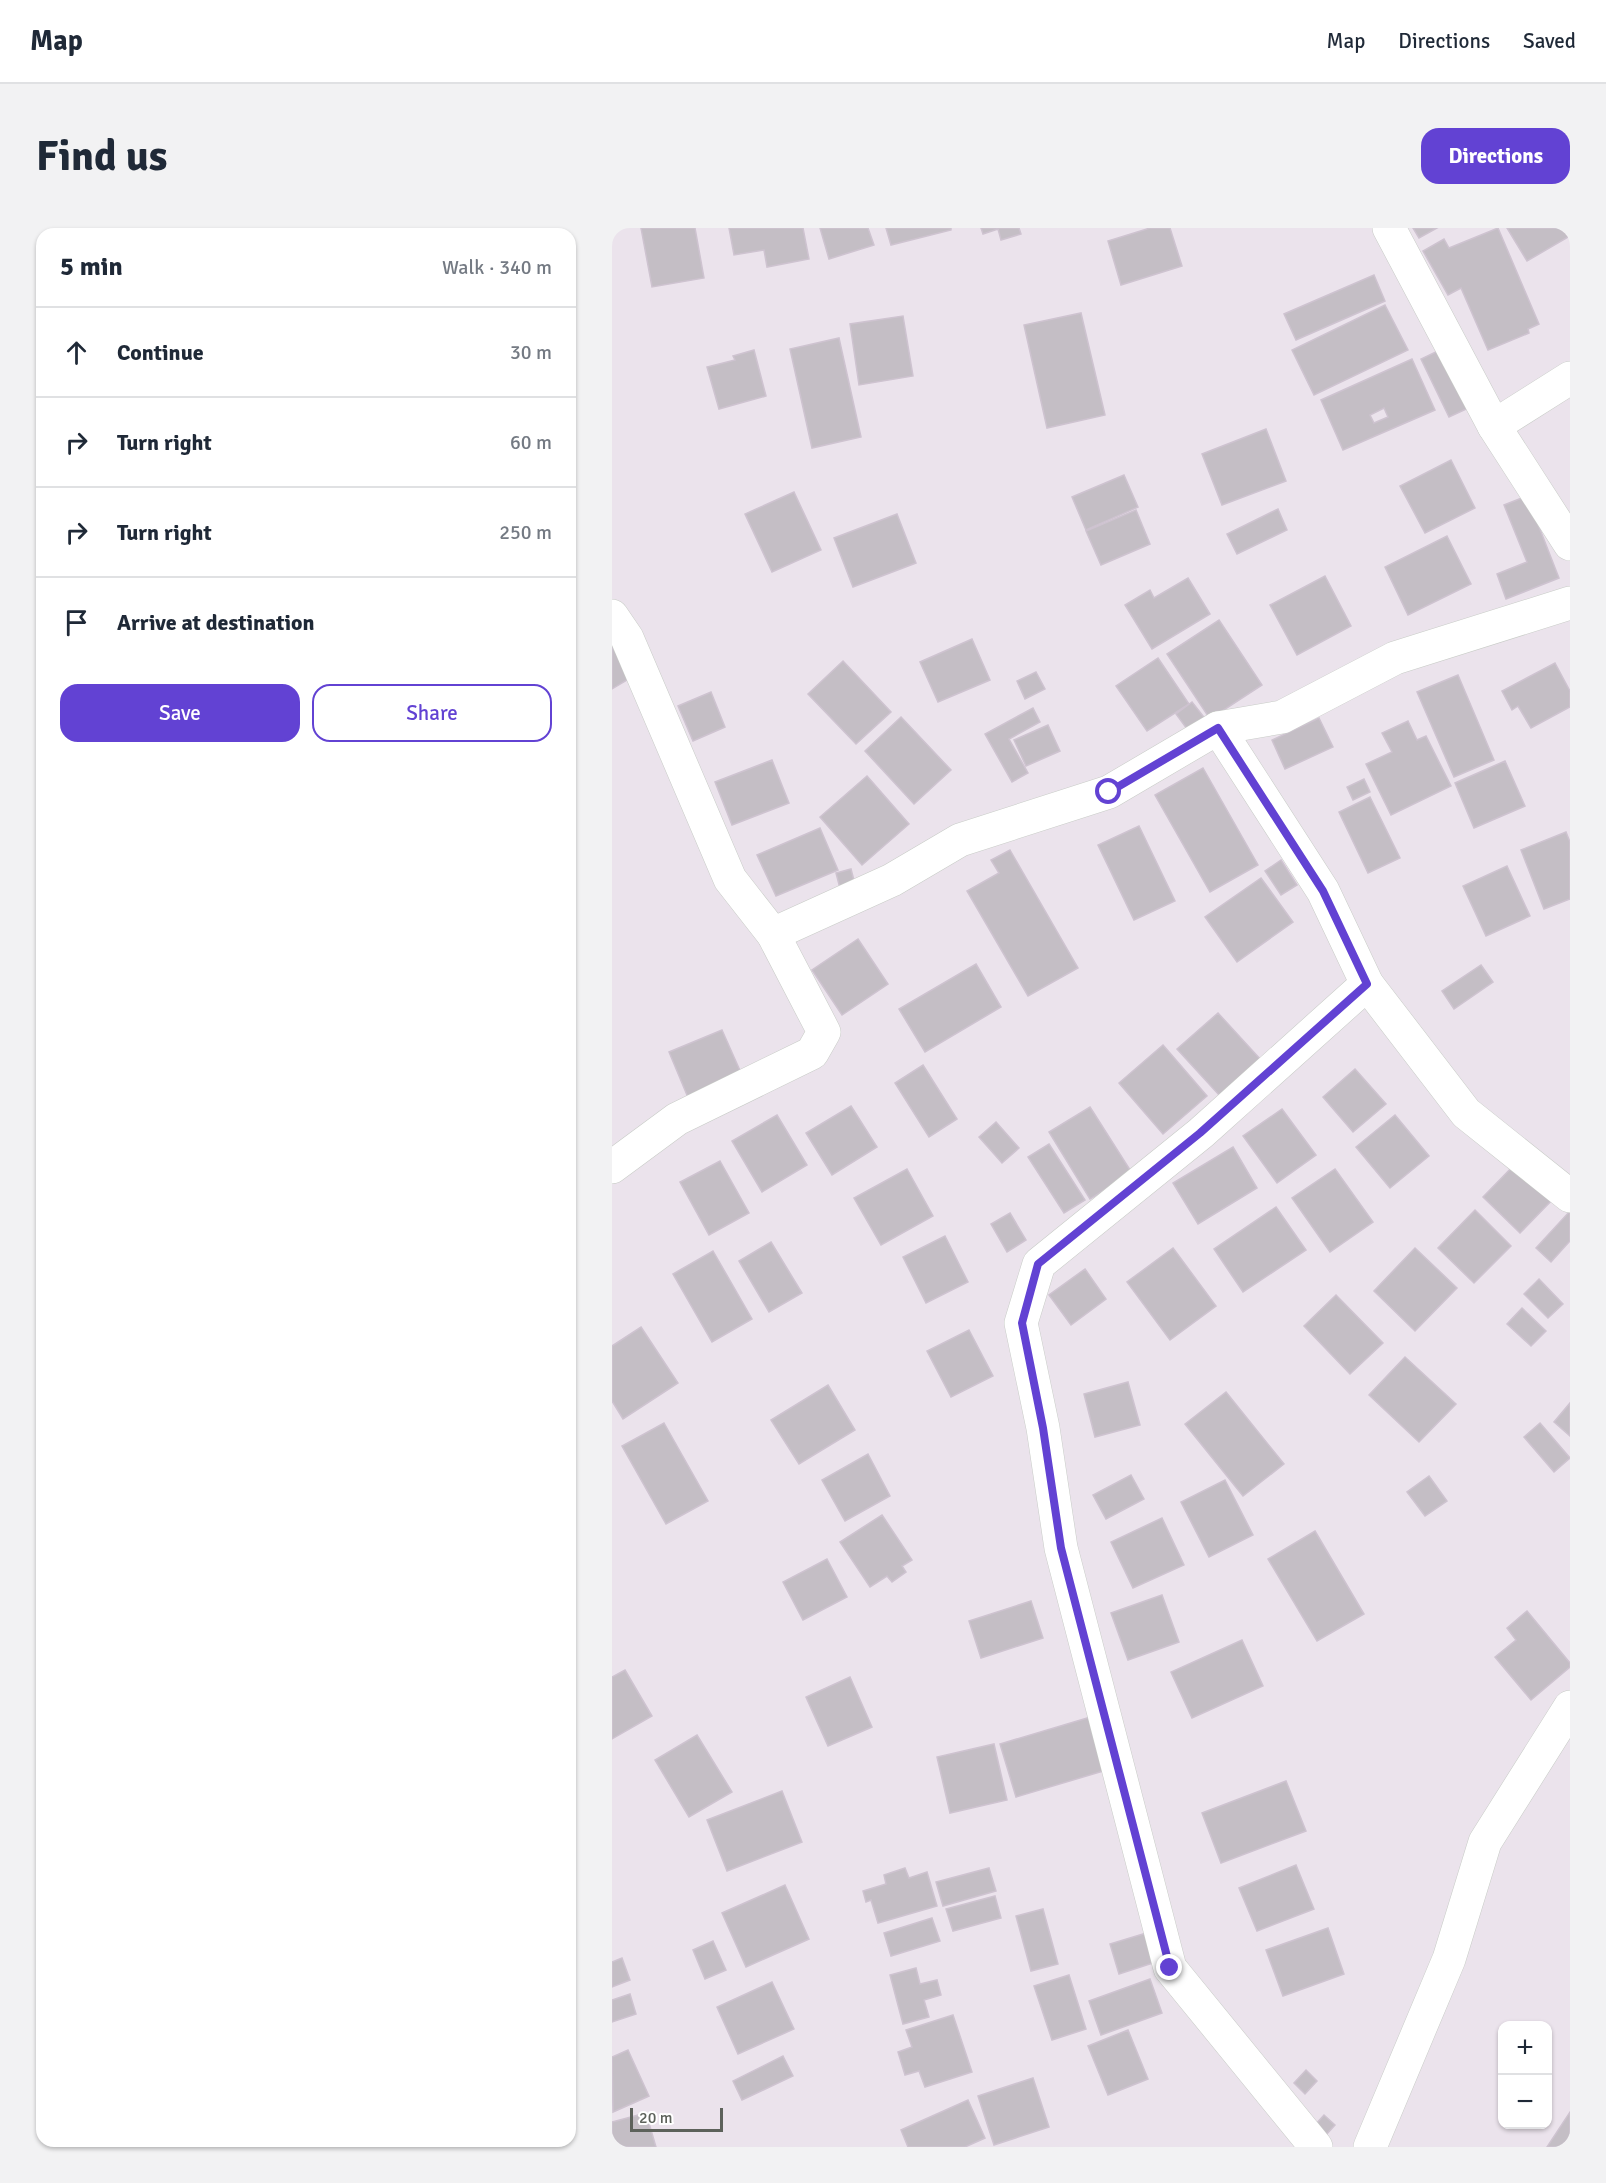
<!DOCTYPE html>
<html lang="en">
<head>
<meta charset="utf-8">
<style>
  body { margin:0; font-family:Signika,sans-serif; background:#f2f2f3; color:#1f2937 }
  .controls { position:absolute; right:18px; bottom:18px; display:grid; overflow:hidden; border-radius:12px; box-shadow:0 2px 4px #0004 }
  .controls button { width:54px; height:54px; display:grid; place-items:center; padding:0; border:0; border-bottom:2px solid #e0e1e3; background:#fff; color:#1f2937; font:30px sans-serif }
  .scale { position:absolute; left:18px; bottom:15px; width:93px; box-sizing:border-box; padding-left:6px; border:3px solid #5d625b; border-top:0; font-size:16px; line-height:21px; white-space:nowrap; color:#5d625b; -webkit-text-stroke:4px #fff; paint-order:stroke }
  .stop { position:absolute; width:18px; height:18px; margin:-14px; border:4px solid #6242d3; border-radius:50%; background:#fff }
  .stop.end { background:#6242d3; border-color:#fff; box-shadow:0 2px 6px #0008 }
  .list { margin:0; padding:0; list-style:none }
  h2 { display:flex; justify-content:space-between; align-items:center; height:78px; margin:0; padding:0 24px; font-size:26px }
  h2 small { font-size:20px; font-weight:400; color:#747a83 }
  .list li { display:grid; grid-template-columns:39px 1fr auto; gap:18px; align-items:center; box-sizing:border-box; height:90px; padding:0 24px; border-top:2px solid #e0e1e3 }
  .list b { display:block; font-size:22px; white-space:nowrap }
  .list em { font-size:20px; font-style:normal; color:#747a83 }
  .actions { display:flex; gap:12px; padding:18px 24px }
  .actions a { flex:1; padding:14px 0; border:2px solid #6242d3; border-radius:18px; text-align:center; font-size:21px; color:#6242d3 }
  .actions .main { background:#6242d3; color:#fff }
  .icon { flex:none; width:33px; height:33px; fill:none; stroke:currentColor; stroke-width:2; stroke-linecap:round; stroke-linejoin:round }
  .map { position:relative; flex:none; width:958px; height:1919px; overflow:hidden; border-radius:18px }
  header { display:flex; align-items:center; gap:36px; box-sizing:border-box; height:84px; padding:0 30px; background:#fff; border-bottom:2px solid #e0e1e3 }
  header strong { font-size:28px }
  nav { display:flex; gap:33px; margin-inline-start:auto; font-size:21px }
  .intro { display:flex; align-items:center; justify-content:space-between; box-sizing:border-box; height:144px; padding:0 36px }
  h1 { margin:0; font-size:42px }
  .button { padding:15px 27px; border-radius:18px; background:#6242d3; color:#fff; font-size:21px; font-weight:700 }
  main { display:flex; gap:36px; padding:0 36px }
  aside { flex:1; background:#fff; border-radius:18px; box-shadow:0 2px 4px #0004 }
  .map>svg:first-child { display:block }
  .building { fill:#c4bec5; stroke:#cec3d0; stroke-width:1.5; fill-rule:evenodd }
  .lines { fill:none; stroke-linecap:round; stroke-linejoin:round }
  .minor-casing { stroke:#c8ccc7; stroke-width:34 }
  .minor { stroke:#fff; stroke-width:33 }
  .route { stroke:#6242d3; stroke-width:8 }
</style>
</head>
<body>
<header>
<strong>Map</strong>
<nav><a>Map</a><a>Directions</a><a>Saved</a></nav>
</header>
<div class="intro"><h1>Find us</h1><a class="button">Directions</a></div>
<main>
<aside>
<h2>5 min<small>Walk · 340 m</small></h2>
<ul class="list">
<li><svg class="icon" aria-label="ahead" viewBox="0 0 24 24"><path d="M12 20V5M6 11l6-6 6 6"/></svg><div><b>Continue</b></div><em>30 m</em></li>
<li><svg class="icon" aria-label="right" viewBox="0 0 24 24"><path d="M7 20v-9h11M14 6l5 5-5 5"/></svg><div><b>Turn right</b></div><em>60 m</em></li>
<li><svg class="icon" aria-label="right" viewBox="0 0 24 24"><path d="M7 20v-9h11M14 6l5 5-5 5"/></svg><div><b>Turn right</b></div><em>250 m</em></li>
<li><svg class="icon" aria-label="arrive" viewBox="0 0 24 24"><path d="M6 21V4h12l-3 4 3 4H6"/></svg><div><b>Arrive at destination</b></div></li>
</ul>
<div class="actions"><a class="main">Save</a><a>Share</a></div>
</aside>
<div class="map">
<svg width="958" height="1919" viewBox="0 0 958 1919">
  <rect width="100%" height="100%" fill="#ebe3ec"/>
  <g class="building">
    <path d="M29,0h54l9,50 -52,9z"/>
    <path d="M117,0h74l6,31 -42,8 -3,-17 -30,5z"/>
    <path d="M208,0h48l6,17 -45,14z"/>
    <path d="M274,0h65v2l-60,15z"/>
    <path d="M369,0h38l2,6 -20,6 -3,-11 -15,5z"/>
    <path d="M538,0h20l12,38 -61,19 -13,-44z"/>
    <path d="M801,0h24l-18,10z"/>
    <path d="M886,0l41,96 -11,5 1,4 -41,17 -27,-62 -13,7 -25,-44 21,-12 5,9z"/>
    <path d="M895,0h63v8l-43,25z"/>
    <path d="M762,47l11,26 -89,39 -12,-26z"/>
    <path d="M773,77l23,45 -94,45 -22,-45z"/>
    <path d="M469,85l24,102 -58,13 -23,-103z"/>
    <path d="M291,88l10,60 -54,9 -9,-61z"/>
    <path d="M227,110l22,99 -49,11 -22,-99z"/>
    <path d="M832,120l29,58 -24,11 -28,-58z"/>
    <path d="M142,122l12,46 -47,13 -12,-42 28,-7 -2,-4z"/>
    <path d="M800,131l23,51 -92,40 -22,-50zM772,180l4,9 -14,6 -4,-8z"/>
    <path d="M654,201l20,52 -64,24 -20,-51z"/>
    <path d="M839,232l24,48 -50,25 -25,-47z"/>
    <path d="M512,247l14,32 -52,23 -14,-33z"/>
    <path d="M182,264l27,58 -49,22 -27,-58z"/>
    <path d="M915,268l32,82 -53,21 -9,-25 30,-12 -23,-57z"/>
    <path d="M666,281l9,21 -50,24 -10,-20z"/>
    <path d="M524,282l14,34 -49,21 -15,-34z"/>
    <path d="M285,286l19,49 -63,24 -19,-49z"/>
    <path d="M835,308l24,48 -63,31 -23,-48z"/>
    <path d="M713,348l26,50 -54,29 -27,-50z"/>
    <path d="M576,350l22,36 -58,35 -27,-44 25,-15 4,8z"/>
    <path d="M607,392l43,65 -52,34 -43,-65z"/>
    <path d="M360,411l18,41 -52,22 -18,-40z"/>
    <path d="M0,418l20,31 -20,12z"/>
    <path d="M546,430l31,46 -42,27 -31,-45z"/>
    <path d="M231,433l48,51 -35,32 -48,-50z"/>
    <path d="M943,435l15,28v16l-39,21 -13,-22 -6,4 -10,-19z"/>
    <path d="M424,444l9,17 -20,10 -8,-18z"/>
    <path d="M846,447l36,85 -40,17 -37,-85z"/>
    <path d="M99,464l14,35 -32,14 -15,-35z"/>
    <path d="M580,474l15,19 -17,12 -14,-19z"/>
    <path d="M421,480l7,14 -31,17 19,34 -16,9 -27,-48z"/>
    <path d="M289,489l50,53 -37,34 -49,-53z"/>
    <path d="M707,490l14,29 -48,22 -13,-29z"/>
    <path d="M796,493l9,19 9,-4 25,50 -60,29 -25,-51 26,-12 -10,-19z"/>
    <path d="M436,497l12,26 -34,15 -12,-26z"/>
    <path d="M160,532l17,43 -57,22 -17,-43z"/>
    <path d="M893,533l20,45 -51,22 -19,-45z"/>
    <path d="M591,540l55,97 -48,27 -55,-97z"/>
    <path d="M255,548l42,48 -47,41 -42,-48z"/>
    <path d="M752,551l6,13 -17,8 -6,-13z"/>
    <path d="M758,569l30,61 -32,15 -29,-61z"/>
    <path d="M527,598l36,75 -41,19 -36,-75z"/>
    <path d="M208,600l18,42 -62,26 -19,-41z"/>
    <path d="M954,604l4,10v57l-26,10 -23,-59z"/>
    <path d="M398,622l68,118 -50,28 -61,-105 32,-18 -8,-13z"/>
    <path d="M669,632l16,25 -16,10 -16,-24z"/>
    <path d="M895,638l23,50 -44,20 -23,-50z"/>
    <path d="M239,641l6,23 -15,4 -6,-23z"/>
    <path d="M649,650l32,44 -56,40 -32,-45z"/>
    <path d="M246,711l30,45 -46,31 -30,-45z"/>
    <path d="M364,736l25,43 -76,45 -26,-43z"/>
    <path d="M869,737l12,17 -39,27 -12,-18z"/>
    <path d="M606,785l43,47 -41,36 -43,-47z"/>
    <path d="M110,802l24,54 -54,23 -23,-55z"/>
    <path d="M551,817l44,51 -44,38 -44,-51z"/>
    <path d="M311,837l34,54 -28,18 -34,-54z"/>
    <path d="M743,841l31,35 -33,28 -30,-35z"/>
    <path d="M239,878l26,41 -45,28 -26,-42z"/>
    <path d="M478,879l42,66 -42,26 -41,-67z"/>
    <path d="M670,881l34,46 -39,28 -34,-47z"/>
    <path d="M165,887l30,50 -45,27 -30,-51z"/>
    <path d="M783,887l34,41 -39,32 -34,-41z"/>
    <path d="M384,894l23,26 -17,15 -23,-26z"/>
    <path d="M437,916l36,56 -21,13 -36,-56z"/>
    <path d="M621,919l24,41 -59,36 -25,-41z"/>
    <path d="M108,933l29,52 -40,22 -29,-53z"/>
    <path d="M906,933l37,36 -35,36 -37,-36z"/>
    <path d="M295,941l26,47 -52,29 -27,-47z"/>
    <path d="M723,941l38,53 -43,30 -38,-54z"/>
    <path d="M664,979l30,43 -63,42 -29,-43z"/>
    <path d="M863,982l36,36 -37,37 -36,-35z"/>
    <path d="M958,983v30l-19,21 -15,-14z"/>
    <path d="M398,985l16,27 -19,12 -16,-28z"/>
    <path d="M333,1008l23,46 -42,21 -23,-46z"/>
    <path d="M159,1014l31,51 -33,19 -30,-51z"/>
    <path d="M561,1020l43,58 -46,34 -43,-58z"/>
    <path d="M803,1020l42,40 -42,43 -41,-40z"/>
    <path d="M101,1023l39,68 -40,23 -39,-68z"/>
    <path d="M473,1041l21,30 -35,26 -22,-30z"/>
    <path d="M927,1051l24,25 -15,14 -24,-24z"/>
    <path d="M724,1067l47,48 -33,31 -46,-48z"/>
    <path d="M910,1080l24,23 -15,15 -24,-22z"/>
    <path d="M29,1099l37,56 -55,36 -11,-18v-55z"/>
    <path d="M357,1102l24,46 -42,21 -24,-46z"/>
    <path d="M793,1129l51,47 -37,38 -50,-47z"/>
    <path d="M516,1154l12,43 -45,12 -11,-43z"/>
    <path d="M216,1157l27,45 -56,34 -28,-44z"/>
    <path d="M614,1164l58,72 -41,32 -58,-72z"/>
    <path d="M958,1175v33l-16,-14z"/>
    <path d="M52,1195l44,78 -42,23 -44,-78z"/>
    <path d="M928,1195l30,35 -16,14 -30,-35z"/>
    <path d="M256,1226l22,42 -45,25 -23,-41z"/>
    <path d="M519,1247l13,24 -38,20 -13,-24z"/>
    <path d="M817,1248l18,25 -22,15 -18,-24z"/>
    <path d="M613,1252l28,55 -44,22 -28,-55z"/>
    <path d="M270,1287l30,45 -10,6 4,6 -14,10 -5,-6 -17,11 -30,-45z"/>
    <path d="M550,1290l22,47 -51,23 -22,-46z"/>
    <path d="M703,1303l49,83 -47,27 -49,-82z"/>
    <path d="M215,1331l20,38 -44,23 -20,-38z"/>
    <path d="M550,1367l17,47 -51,18 -17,-47z"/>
    <path d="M419,1373l12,37 -62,20 -12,-37z"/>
    <path d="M915,1383l43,52v4l-39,33 -36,-43 21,-17 -9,-12z"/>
    <path d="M630,1412l21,46 -71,32 -21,-46z"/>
    <path d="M13,1442l27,46 -40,23v-62z"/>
    <path d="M238,1449l22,50 -44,19 -22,-49z"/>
    <path d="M482,1488l16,53 -94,28 -16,-53z"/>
    <path d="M85,1507l35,57 -43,25 -34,-57z"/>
    <path d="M382,1516l13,56 -57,13 -13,-56z"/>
    <path d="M674,1553l20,50 -85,32 -19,-50z"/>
    <path d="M170,1563l20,51 -75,29 -20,-51z"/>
    <path d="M684,1637l18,44 -57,22 -18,-43z"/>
    <path d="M293,1640l4,10 18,-6 10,34 -59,17 -7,-23 -5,2 -3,-11 23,-7 -2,-9z"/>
    <path d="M377,1640l7,23 -53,15 -7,-24z"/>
    <path d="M173,1657l24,54 -63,28 -24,-54z"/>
    <path d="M383,1668l6,22 -48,13 -7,-22z"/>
    <path d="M431,1681l15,55 -27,7 -15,-55z"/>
    <path d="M320,1690l8,23 -49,15 -7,-23z"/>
    <path d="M716,1700l16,46 -61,22 -17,-46z"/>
    <path d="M541,1703l9,29 -43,14 -9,-30z"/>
    <path d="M101,1713l13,29 -21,9 -12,-29z"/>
    <path d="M10,1730l8,22 -18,7v-25z"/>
    <path d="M304,1740l4,16 17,-4 4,15 -17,5 5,17 -26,7 -13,-49z"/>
    <path d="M457,1747l17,54 -34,11 -18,-54z"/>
    <path d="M538,1751l12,34 -61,22 -12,-34z"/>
    <path d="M160,1754l22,47 -56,25 -21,-47z"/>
    <path d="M18,1766l6,20 -24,8v-22z"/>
    <path d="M341,1787l19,57 -47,15 -6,-16 -14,4 -7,-23 14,-5 -6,-17z"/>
    <path d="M516,1802l20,49 -40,16 -20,-49z"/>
    <path d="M16,1822l21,46 -36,16 -1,-55z"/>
    <path d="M171,1828l10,20 -51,24 -9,-19z"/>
    <path d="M694,1842l11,11 -12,13 -11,-11z"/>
    <path d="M421,1850l16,49 -55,18 -16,-49z"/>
    <path d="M356,1872l17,38 -20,9h-57l-7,-17z"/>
    <path d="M958,1884v35h-23z"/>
    <path d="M34,1885l10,34h-44v-25z"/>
    <path d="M712,1887l11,10 -9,10 -11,-10z"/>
  </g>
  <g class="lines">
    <g class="minor-casing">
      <g id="minor">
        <path d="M777,0l105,198 76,118"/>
        <path d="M882,198l76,-48"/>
        <path d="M0,388l15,22 103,241 43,55 51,98 -12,21 -135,66 -65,48"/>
        <path d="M606,500l105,163 44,93 99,129 104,83"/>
        <path d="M161,706l119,-54 68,-40 149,-48 109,-64 64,-11 113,-59 175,-55"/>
        <path d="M704,1919l-146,-179 -109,-420 -18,-120 -22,-105 18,-59 162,-131 166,-149"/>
        <path d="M758,1919l79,-188 36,-117 85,-135"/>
      </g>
    </g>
    <use href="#minor" class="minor"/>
  </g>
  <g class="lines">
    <path class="route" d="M497,564l109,-64 105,163 44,93 -167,149 -162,131 -16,59 21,105 18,120 109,420"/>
  </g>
</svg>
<div class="controls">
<button>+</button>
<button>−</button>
</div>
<div class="scale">20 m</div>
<div class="stop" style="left:497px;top:564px"></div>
<div class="stop end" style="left:558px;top:1740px"></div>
</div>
</main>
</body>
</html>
